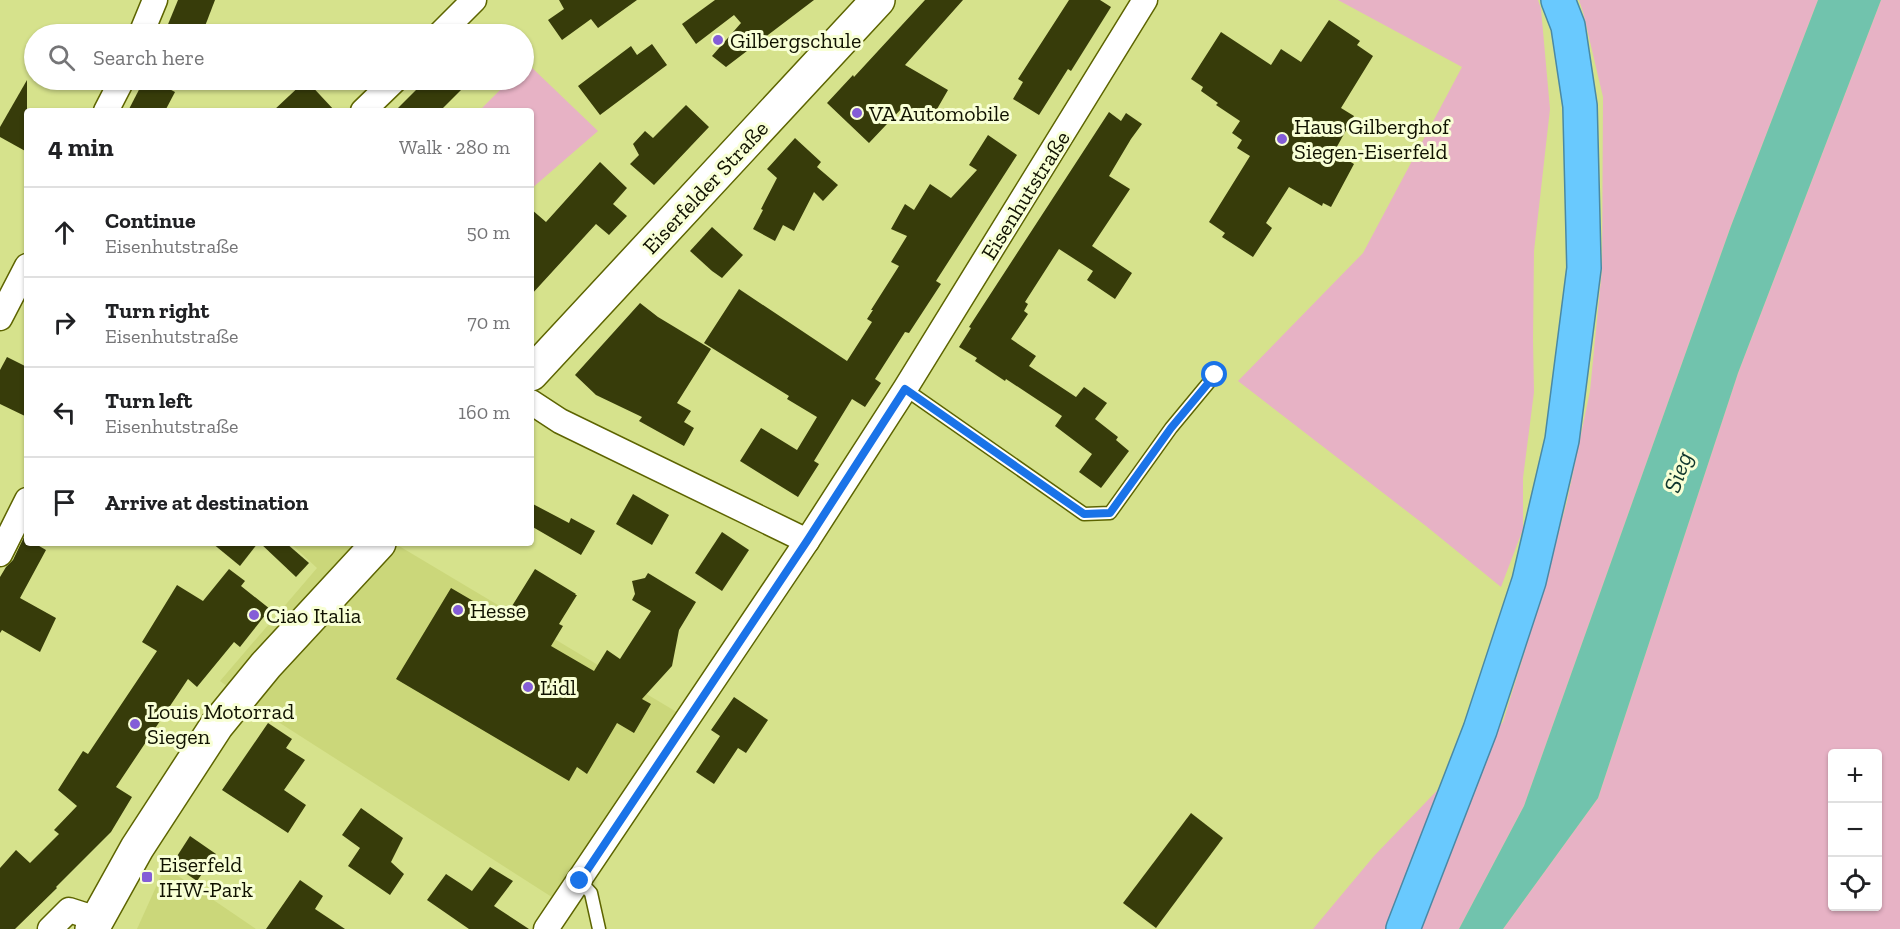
<!DOCTYPE html>
<html lang="en">
<head>
<meta charset="utf-8">
<style>
  body { margin:0; font-family:"Zilla Slab",serif; background:#f6f6f6; color:#202124 }
  .controls { position:absolute; right:18px; bottom:18px; display:grid; overflow:hidden; border-radius:6px; box-shadow:0 2px 4px #0004 }
  .controls button { width:54px; height:54px; display:grid; place-items:center; padding:0; border:0; border-bottom:2px solid #e0e0e0; background:#fff; color:#202124; font:30px sans-serif }
  .stop { position:absolute; width:18px; height:18px; margin:-14px; border:4px solid #1a73e8; border-radius:50%; background:#fff }
  .stop.end { background:#1a73e8; border-color:#fff; box-shadow:0 2px 6px #0008 }
  .list { margin:0; padding:0; list-style:none }
  h2 { display:flex; justify-content:space-between; align-items:center; height:78px; margin:0; padding:0 24px; font-size:26px }
  h2 small { font-size:20px; font-weight:400; color:#757577 }
  .list li { display:grid; grid-template-columns:39px 1fr auto; gap:18px; align-items:center; box-sizing:border-box; height:90px; padding:0 24px; border-top:2px solid #e0e0e0 }
  .list b { display:block; font-size:22px; white-space:nowrap }
  .list p { margin:0; font-size:20px; white-space:nowrap; color:#757577 }
  .list em { font-size:20px; font-style:normal; color:#757577 }
  .icon { flex:none; width:33px; height:33px; fill:none; stroke:currentColor; stroke-width:2; stroke-linecap:round; stroke-linejoin:round }
  .map { position:relative; flex:none; width:1900px; height:929px; overflow:hidden }
  .search { position:absolute; background:#fff; box-shadow:0 2px 4px #0004; left:24px; top:24px; width:510px; height:66px; display:flex; align-items:center; gap:15px; box-sizing:border-box; padding:0 21px; border-radius:33px; color:#757577; font-size:22px }
  .panel { position:absolute; background:#fff; box-shadow:0 2px 4px #0004; left:24px; top:108px; width:510px; height:438px; border-radius:6px }
  .map>svg:first-child { display:block }
  .built { fill:#cbd77a }
  .green { fill:#e7b2c5; fill-rule:evenodd }
  .water { fill:#71c3ad }
  .building { fill:#373c0a }
  .lines { fill:none; stroke-linecap:round; stroke-linejoin:round }
  .lane-casing { stroke:#5d6400; stroke-width:15 }
  .street-casing { stroke:#5d6400; stroke-width:27 }
  .secondary-casing { stroke:#5d6400; stroke-width:36 }
  .highway-casing { stroke:#4a89a5; stroke-width:36 }
  .lane { stroke:#fff; stroke-width:12 }
  .street { stroke:#fff; stroke-width:24 }
  .secondary { stroke:#fff; stroke-width:33 }
  .highway { stroke:#69c9fe; stroke-width:33 }
  .route { stroke:#1a73e8; stroke-width:8 }
  .poi-dot { fill:#845dd7; stroke:#f8ffd5; stroke-width:2 }
  .labels { text-anchor:middle; stroke-width:6; stroke-linejoin:round; paint-order:stroke }
  .poi-label { font-size:22px; fill:#101200; stroke:#f8ffd5; text-anchor:start }
  .street-label { font-size:22px; fill:#101200; stroke:#f8ffd5 }
  .water-label { font-size:24px; font-style:italic; fill:#0f362d; stroke:#f8ffd5 }
</style>
</head>
<body>
<div class="map">
<svg width="1900" height="929" viewBox="0 0 1900 929">
  <rect width="100%" height="100%" fill="#d6e28c"/>
  <g class="built">
    <path d="M290,543h104l286,171 -122,187 -300,-192 -38,-28 97,-113z"/>
    <path d="M165,867l91,62h-119z"/>
  </g>
  <g class="green">
    <path d="M1338,0h200l3,9 9,100 -16,142 -1,89 1,52 -11,86v51l-22,58 -75,-61 -188,-145 125,-128 99,-186z"/>
    <path d="M1579,0h239l-87,226 -207,580 -65,123h-146l61,-73 129,-134 35,-114 29,-107 23,-110 12,-122 1,-172 -20,-85z"/>
    <path d="M1881,0h19v929h-397l95,-131 140,-425zM1832,754h46v152h-46z"/>
    <path d="M527,63l71,68 -67,58v-78h-52l31,-31h14v-14z"/>
  </g>
  <path class="water" d="M1818,0h63l-143,373 -140,425 -95,131h-44l65,-123 207,-580z"/>
  <g class="building">
    <path d="M178,0h37l-13,34h-38z"/>
    <path d="M559,0h78l-39,28 -7,-9 -29,21 -14,-20 16,-11z"/>
    <path d="M715,0h99l-88,67 -14,-11 29,-33 -7,-8 -38,29 -14,-20z"/>
    <path d="M925,0h38l-58,65 43,25 -15,26 -29,-10 -35,37 -42,-40 26,-28 1,2z"/>
    <path d="M1069,0h31l11,7 -40,64 -3,-2 -29,46 -26,-16 10,-17 -5,-3z"/>
    <path d="M1329,20l31,21 -3,4 16,11 -32,52 13,8 -20,36 20,12 -23,43 -8,-4 -1,3 -33,-19 -23,36 6,5 -19,29 -31,-20 3,-4 -16,-11 41,-66 -13,-8 5,-8 -10,-7 8,-12 -24,-16 2,-2 -17,-12 2,-4 -12,-8 30,-47 50,33 10,-16 20,13z"/>
    <path d="M652,44l15,21 -67,50 -22,-29 53,-40 6,9z"/>
    <path d="M27,80v72l-27,-15v-10z"/>
    <path d="M144,80h8l23,12 -10,19h-37z"/>
    <path d="M306,80l29,31h-62z"/>
    <path d="M426,80h45l-31,31h-45z"/>
    <path d="M686,105l23,22 -55,58 -24,-21 9,-9 -6,-11 12,-13 8,7z"/>
    <path d="M1109,112l12,9 5,-8 16,11 -11,15 -22,37 21,13 -38,57 40,27 -17,26 -28,-19 6,-9 -34,-22 -34,53 3,2 -4,7 4,3 -17,25 25,17 -7,10 47,31 8,-10 23,16 -12,16 23,18 -2,3 13,11 -28,37 -22,-16 13,-18 -37,-28 7,-10 -56,-37 -1,2 -30,-20 2,-3 -18,-11 12,-19 -2,-1z"/>
    <path d="M988,135l29,20 -81,126 5,3 -32,49 -4,-1 -30,47 6,4 -16,24 -13,-8 -38,62 5,3 -21,33 -58,-36 21,-33 36,22 20,-33 -30,-18 2,-3 -85,-53 35,-54 108,72 25,-39 -5,-3 6,-9h-2l28,-44 -8,-4 16,-26 -16,-7 14,-25 9,6 16,-26 21,14 26,-28 -8,-5z"/>
    <path d="M795,138l26,24 -4,5 21,18 -15,16 -9,-9 -20,39 -11,-6 -8,16 -22,-12 10,-19 -2,-1 16,-31 -10,-9z"/>
    <path d="M600,162l27,26 -14,16 14,12 -18,19 -13,-11 -65,71v-86l15,13z"/>
    <path d="M712,227l31,28 -21,23 -10,-7 -22,-20z"/>
    <path d="M640,303l18,14 53,32 -34,54 14,8 -7,11 10,6 -10,18 -45,-25 3,-4 -46,-22 -21,-20z"/>
    <path d="M7,357l20,10v50l-27,-13v-34z"/>
    <path d="M633,494l36,21 -17,30 -36,-21z"/>
    <path d="M531,503l38,20 2,-5 24,13 -14,24 -50,-29z"/>
    <path d="M722,532l27,18 -27,41 -27,-18z"/>
    <path d="M24,537l3,2v4h7l12,7 -26,48 36,20 -16,34 -38,-22 -2,3v-56l6,-10 7,-7z"/>
    <path d="M212,543h46l-18,23z"/>
    <path d="M260,543h26l23,20 -13,14z"/>
    <path d="M229,569l16,12 -4,5 29,23 -30,38 -6,-5 -37,45 -9,-8 -72,108 16,10 -21,35 -55,55 1,1 -42,41h-15v-61l16,-18 14,13 29,-29 -5,-4 23,-24 -19,-16 25,-39 5,3 69,-103 -15,-9 35,-57 26,16z"/>
    <path d="M535,569l41,25 -1,1h2l-18,29 4,2 -12,20 43,25 13,-21 13,9 31,-48 -19,-11 3,-6 -3,-13 13,-3 3,-5 48,29 -17,28 -7,36 -30,33 9,5 -17,29 -17,-10 -30,51 -10,-7 -8,14 -173,-102 55,-91 53,31z"/>
    <path d="M734,697l34,23 -22,33 -8,-5 -24,36 -18,-12 24,-36 -9,-6z"/>
    <path d="M268,723l24,16 -6,9 19,12 -21,30 22,15 -18,28 -66,-43z"/>
    <path d="M361,808l42,30 -12,24 13,12 -14,21 -42,-29 12,-18 -18,-13z"/>
    <path d="M1191,813l32,25 -67,90 -33,-25z"/>
    <path d="M190,836l26,18 -19,27 -25,-17z"/>
    <path d="M490,867l23,14 -19,25 35,23h-60l-42,-29 19,-26 26,17z"/>
    <path d="M300,880l23,16 -8,13 30,20h-79z"/>
  </g>
  <g class="lines">
    <g class="lane-casing">
      <g id="lane">
        <path d="M905,389l179,125 26,-1 61,-85 44,-53"/>
        <path d="M580,881l11,12 8,36"/>
      </g>
    </g>
    <g class="street-casing">
      <g id="street">
        <path d="M141,34l14,-34"/>
        <path d="M440,34l34,-34"/>
        <path d="M106,111l16,-31"/>
        <path d="M363,111l32,-31"/>
        <path d="M0,318l27,-52"/>
        <path d="M531,402l29,19 247,120"/>
        <path d="M0,554l27,-54"/>
        <path d="M50,929l19,-19 28,9"/>
        <path d="M546,929l261,-388 98,-152 240,-389"/>
      </g>
    </g>
    <g class="secondary-casing">
      <g id="secondary">
        <path d="M531,374l347,-374"/>
        <path d="M92,929l45,-81 80,-123 49,-60 113,-122"/>
      </g>
    </g>
    <g class="highway-casing">
      <path id="highway" d="M1403,929l77,-199 49,-149 33,-141 22,-172 -4,-162 -12,-80 -10,-26"/>
    </g>
    <use href="#lane" class="lane"/>
    <use href="#street" class="street"/>
    <use href="#secondary" class="secondary"/>
    <use href="#highway" class="highway"/>
  </g>
  <g class="lines">
    <path class="route" d="M580,881l227,-340 98,-152 179,125 26,-1 61,-85 44,-53"/>
  </g>
  <g class="poi-dot">
    <circle cx="718" cy="40" r="6"/>
    <circle cx="857" cy="113" r="6"/>
    <circle cx="1282" cy="139" r="6"/>
    <circle cx="458" cy="610" r="6"/>
    <circle cx="254" cy="615" r="6"/>
    <circle cx="528" cy="687" r="6"/>
    <circle cx="135" cy="724" r="6"/>
    <rect x="141" y="871" width="12" height="12" rx="3"/>
  </g>
  <g class="labels">
    <g class="poi-label">
      <text x="730" y="48">Gilbergschule</text>
      <text x="869" y="121">VA Automobile</text>
      <text x="1294" y="134">Haus Gilberghof<tspan x="1294" dy="25">Siegen-Eiserfeld</tspan></text>
      <text x="470" y="618">Hesse</text>
      <text x="266" y="623">Ciao Italia</text>
      <text x="540" y="695">Lidl</text>
      <text x="147" y="719">Louis Motorrad<tspan x="147" dy="25">Siegen</tspan></text>
      <text x="159" y="872">Eiserfeld<tspan x="159" dy="25">IHW-Park</tspan></text>
    </g>
    <g class="street-label">
      <text transform="translate(705 187) rotate(-47)" y="8">Eiserfelder Straße</text>
      <text transform="translate(1025 195) rotate(-58)" y="8">Eisenhutstraße</text>
    </g>
    <g class="water-label">
      <text transform="translate(1678 472) rotate(-70)" y="8">Sieg</text>
    </g>
  </g>
</svg>
<div class="controls">
<button>+</button>
<button>−</button>
<button><svg class="icon" aria-label="locate" viewBox="0 0 24 24"><circle cx="12" cy="12" r="6"/><path d="M12 2v4M12 18v4M2 12h4M18 12h4"/></svg></button>
</div>
<div class="stop" style="left:1215px;top:375px"></div>
<div class="stop end" style="left:580px;top:881px"></div>
<div class="search"><svg class="icon" aria-label="search" viewBox="0 0 24 24"><circle cx="10" cy="10" r="6"/><path d="M15 15l6 6"/></svg>Search here</div>
<section class="panel">
<h2>4 min<small>Walk · 280 m</small></h2>
<ul class="list">
<li><svg class="icon" aria-label="ahead" viewBox="0 0 24 24"><path d="M12 20V5M6 11l6-6 6 6"/></svg><div><b>Continue</b><p>Eisenhutstraße</p></div><em>50 m</em></li>
<li><svg class="icon" aria-label="right" viewBox="0 0 24 24"><path d="M7 20v-9h11M14 6l5 5-5 5"/></svg><div><b>Turn right</b><p>Eisenhutstraße</p></div><em>70 m</em></li>
<li><svg class="icon" aria-label="left" viewBox="0 0 24 24"><path d="M17 20v-9H6M10 6l-5 5 5 5"/></svg><div><b>Turn left</b><p>Eisenhutstraße</p></div><em>160 m</em></li>
<li><svg class="icon" aria-label="arrive" viewBox="0 0 24 24"><path d="M6 21V4h12l-3 4 3 4H6"/></svg><div><b>Arrive at destination</b></div></li>
</ul>
</section>
</div>
</body>
</html>
